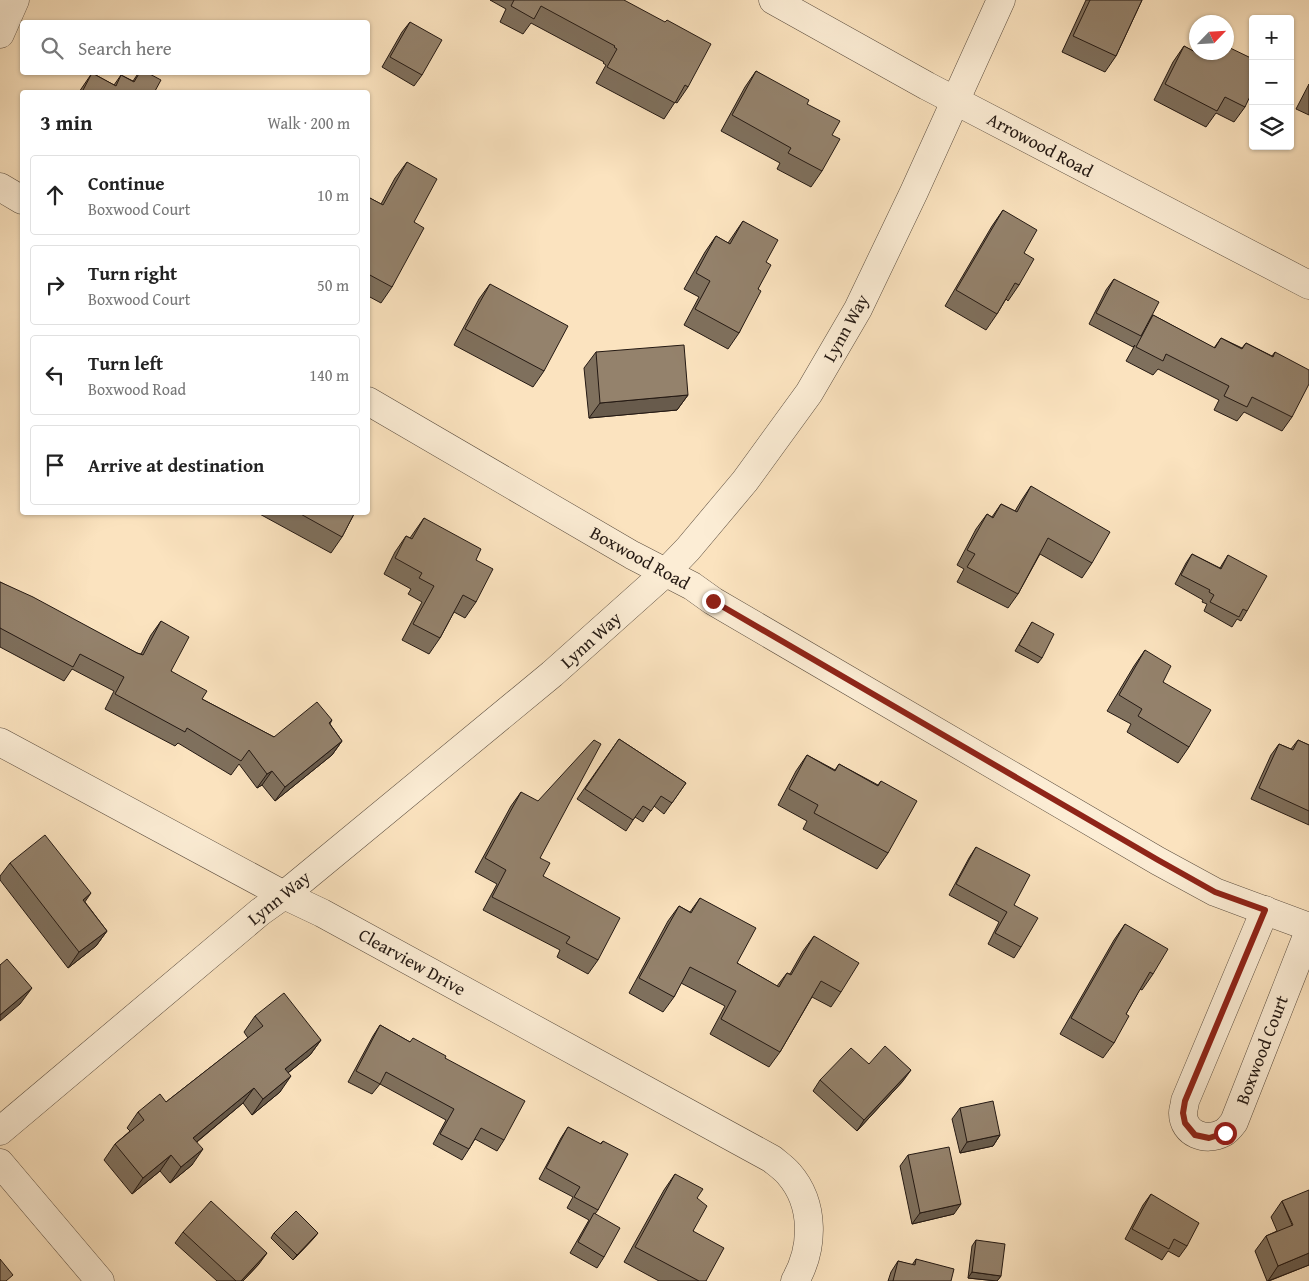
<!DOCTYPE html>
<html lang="en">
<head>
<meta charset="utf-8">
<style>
  body { margin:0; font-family:"Gentium Book Plus",serif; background:#f6f6f6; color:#222 }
  .controls { position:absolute; right:15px; top:15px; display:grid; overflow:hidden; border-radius:5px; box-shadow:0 1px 4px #0004 }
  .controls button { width:45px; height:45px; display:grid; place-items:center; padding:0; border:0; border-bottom:1px solid #e0e0e0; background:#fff; color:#222; font:25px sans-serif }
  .compass { position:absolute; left:1189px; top:15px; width:45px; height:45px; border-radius:50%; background:#fff; box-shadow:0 1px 4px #0004; rotate:65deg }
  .stop { position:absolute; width:15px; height:15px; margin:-11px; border:4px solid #8f2418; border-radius:50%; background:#fff }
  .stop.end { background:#8f2418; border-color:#fff; box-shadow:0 1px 5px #0008 }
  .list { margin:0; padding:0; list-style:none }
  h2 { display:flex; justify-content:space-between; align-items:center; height:65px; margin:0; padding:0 20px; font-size:21px }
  h2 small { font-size:16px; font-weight:400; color:#767676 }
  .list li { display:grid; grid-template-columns:32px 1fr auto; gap:15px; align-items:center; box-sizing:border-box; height:80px; margin:0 10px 10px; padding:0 10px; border:1px solid #e0e0e0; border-radius:5px }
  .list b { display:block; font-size:19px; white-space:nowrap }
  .list p { margin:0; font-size:16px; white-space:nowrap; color:#767676 }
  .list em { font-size:16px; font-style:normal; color:#767676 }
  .icon { flex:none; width:28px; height:28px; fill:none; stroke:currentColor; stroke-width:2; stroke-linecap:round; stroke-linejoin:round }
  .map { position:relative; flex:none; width:1309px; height:1281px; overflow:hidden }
  .search { position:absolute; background:#fff; box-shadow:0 1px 4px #0004; left:20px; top:20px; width:350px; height:55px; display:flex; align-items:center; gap:12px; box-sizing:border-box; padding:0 18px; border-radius:5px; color:#767676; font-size:19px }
  .panel { position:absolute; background:#fff; box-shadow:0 1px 4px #0004; left:20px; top:90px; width:350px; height:425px; border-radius:5px }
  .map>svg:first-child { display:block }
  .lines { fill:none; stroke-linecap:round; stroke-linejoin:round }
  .street-casing { stroke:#5a4c3e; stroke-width:29 }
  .street { stroke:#fcedd5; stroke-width:28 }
  .wall { fill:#7f705d; stroke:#241913 }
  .shaded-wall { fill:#685b4c; stroke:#241913 }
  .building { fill:#94826c; stroke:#241913 }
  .route { stroke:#8f2418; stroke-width:6 }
  .labels { text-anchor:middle; stroke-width:4; stroke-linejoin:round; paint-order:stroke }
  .street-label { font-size:18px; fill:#241913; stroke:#fcedd5 }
</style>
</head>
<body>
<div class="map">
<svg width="1309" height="1281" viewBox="0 0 1309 1281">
  <rect width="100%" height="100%" fill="#fbe3bf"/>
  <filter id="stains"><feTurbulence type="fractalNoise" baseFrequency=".004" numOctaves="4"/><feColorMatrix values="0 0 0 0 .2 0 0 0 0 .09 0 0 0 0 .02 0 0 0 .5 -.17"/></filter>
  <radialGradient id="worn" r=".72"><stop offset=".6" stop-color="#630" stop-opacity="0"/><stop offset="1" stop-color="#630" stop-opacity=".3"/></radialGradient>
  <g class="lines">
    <g class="street-casing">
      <g id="street">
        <path d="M773,0l154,86 382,199"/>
        <path d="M0,34l15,-34"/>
        <path d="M0,187l22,13"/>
        <path d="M368,401l264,154 60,31 21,15 445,260 57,31 94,35"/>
        <path d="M0,742l284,153 38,18 450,246c6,5 13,10 17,15 26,30 25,74 6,107"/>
        <path d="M1265,910l-80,191c0,4 -2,8 -2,12 0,21 23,29 40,20 4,-2 8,-7 11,-11l75,-191"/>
        <path d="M0,1131l260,-219 24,-17 268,-221 113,-101 23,-24 57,-68 64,-88 49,-84 56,-117 87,-192"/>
        <path d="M0,1163l100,118"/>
      </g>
    </g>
    <use href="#street" class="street"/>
  </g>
  <g class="wall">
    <path d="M490,0h134l64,87 -11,16 -2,-1 -11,17 -68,-36 10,-18 -3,-2 1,-1 -73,-39 -8,11 -23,-12 6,-13z"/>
    <path d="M1086,0h56l-26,56 -11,16 -43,-20z"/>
    <path d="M410,22l12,53 -8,11 -32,-19 20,-35z"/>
    <path d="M1184,46l14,8 1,-2h27l19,55 -11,15 -18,-9 -10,14 -52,-27 19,-38z"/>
    <path d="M756,71l51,33 15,67 -11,16 -34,-18 3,-6 -59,-32 24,-44z"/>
    <path d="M139,72l16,19 3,1h-79l13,-19 22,12 7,-10 12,6z"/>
    <path d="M1309,84v31l-13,-6z"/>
    <path d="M407,162l7,60 -22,65 -11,16 -13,-7v-99l13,7 14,-26z"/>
    <path d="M1003,210l21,43 -5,32 -11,16 -2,-2 -9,15 -11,16 -41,-24 47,-80z"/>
    <path d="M743,221l23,41 -8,27 -19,44 -11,16 -44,-24 15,-28 -15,-8 21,-37 11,-16 12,7z"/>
    <path d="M1114,279l35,42 4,-6 61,33 7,-10 21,10 4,-5 26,13 3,-4 17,65 -10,14 -38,-19 -7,9 -23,-11 5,-10 -61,-31 -5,6 -27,-14 9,-16 -2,2 -44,-23 17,-34z"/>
    <path d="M490,284l54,87 -11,16 -79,-42 25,-46z"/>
    <path d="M596,352l92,43 -11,15 -88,8 -5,-50z"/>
    <path d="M1031,486l61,77 -10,15 -42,-24 -22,40 -10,14 -51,-26 7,-13 -7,-4 19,-36 11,-15 5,3 9,-13 14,7 6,-10z"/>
    <path d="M256,512h99l-13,25 -11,16z"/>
    <path d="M424,518l52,42v42l-11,16 -11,-6 -14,26 -11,16 -27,-14 20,-38 -14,-8 3,-5 -27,-15 11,-22 11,-16 4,2z"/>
    <path d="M1192,554l28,14 8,-13 19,56 -6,10 -4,-2 -5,8 -28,-16 3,-7 -5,-2 1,-2 -28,-16 11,-21z"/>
    <path d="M0,582l137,71 4,1 10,-19 10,-14 10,50 31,28 72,38 58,-17 -2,4 12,17 -10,14 -57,46 -13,-16 -5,3 -18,-24 -8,11 -53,-32 -3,3 -70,-37 9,-18 -42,-22 -8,12 -64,-34z"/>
    <path d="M1032,622l10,36 -4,5 -23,-12z"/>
    <path d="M1145,650l18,32 26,65 -11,16 -51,-31 4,-8 -24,-13 27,-45z"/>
    <path d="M619,739l67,44 -22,31 -10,-8 -11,16 -8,-5 -9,14 -49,-32z"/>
    <path d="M1298,740l11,5v80l-58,-26 20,-44 8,-11 12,5z"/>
    <path d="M807,755l28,15 4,-6 39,21 3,-4 7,72 -11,16 -74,-40 4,-8 -29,-16 18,-34z"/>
    <path d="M521,792l19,66 3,18 55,84 -10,14 -31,-17 3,-7 -77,-40 14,-26 -22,-12 36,-66z"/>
    <path d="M976,847l38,58 7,42 -7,11 -26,-14 11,-22 -50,-27 20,-37z"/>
    <path d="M10,863l75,39 22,29 -11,15 -28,22 -68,-88v-4z"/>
    <path d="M700,898l37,65 40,23 10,-13 3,1 13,-23 11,-15 27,56 -10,15 -19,-10 -32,55 -11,15 -59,-33 15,-28 -44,-23 -7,14 -11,15 -34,-19 39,-72 11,-15 11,6z"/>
    <path d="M1125,924l28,50 -11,16 -2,-1 -14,25 -12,29 -11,15 -43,-24 54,-94z"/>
    <path d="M255,1016l66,24 -11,15 -22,18 -8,19 -28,23 -9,-12 -46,39 -5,23 -22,18 -10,-12 -28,23 -28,-34 11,-16 15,-13 -3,-3 11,-16 28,-10 82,-64 -4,-6z"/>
    <path d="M380,1025l30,17 35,16 59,82 -7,11 -22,-12 -6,10 -7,11 -29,-16 13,-24 -66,-36 -8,10 -24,-12 25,-46z"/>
    <path d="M869,1064l34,17 -46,50 -44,-40 7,-11z"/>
    <path d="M960,1108l40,27 -7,11 -33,7 -8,-34z"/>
    <path d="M568,1127l32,17 3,-3 -5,69 -3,4 9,43 -7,11 -27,-15 19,-33 -22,-12 6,-11 -34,-18 22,-41z"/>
    <path d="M908,1155l46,59 -42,10 -12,-58z"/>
    <path d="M675,1174l22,24 -4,33 13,50h-47l-35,-19 40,-72z"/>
    <path d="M1151,1194l36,52 -8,11 -11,-6 -6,9 -37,-21 18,-34z"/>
    <path d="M1282,1201l27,64 -40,16h-2l-12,-30 11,-15 11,-5 -6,-14z"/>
    <path d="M183,1232l76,32 -16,17h-26l-42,-38z"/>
    <path d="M274,1233l40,5 -21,22 -22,-22z"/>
    <path d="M976,1240l25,36 -4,5 -29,-3 4,-32z"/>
    <path d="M916,1259l35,22h-63l3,-9 7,-11 14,4z"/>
  </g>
  <g class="shaded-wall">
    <path d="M688,395l-11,15 -88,8 11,-15z"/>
    <path d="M342,741l-10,14 -57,46 10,-14z"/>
    <path d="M272,771l-10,14 -5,3 10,-14z"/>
    <path d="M91,893l-11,16 3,-9z"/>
    <path d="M107,931l-11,15 -28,22 11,-16z"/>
    <path d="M32,988l-12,16 -20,17v-6z"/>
    <path d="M321,1040l-11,15 -36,29 11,-15z"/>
    <path d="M911,1070l-8,11 -46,50 7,-11z"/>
    <path d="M291,1076l-11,16 -28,23 11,-16z"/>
    <path d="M254,1088l-11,15 -61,51 11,-16z"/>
    <path d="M1000,1135l-7,11 -33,7 7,-11z"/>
    <path d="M203,1149l-11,16 -22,18 11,-16z"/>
    <path d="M171,1155l-11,16 -28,23 11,-16z"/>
    <path d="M961,1204l-7,10 -42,10 8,-11z"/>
    <path d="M318,1233l-4,5 -21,22 4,-5z"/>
    <path d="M267,1253l-8,11 -16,17h-2z"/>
    <path d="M1309,1253v12l-41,16 10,-15z"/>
    <path d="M972,1272l29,4 -4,5 -29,-3z"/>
  </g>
  <g class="building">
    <path d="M514,0h110l41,22 2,-2 44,24 -23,43 -3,-2 -10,18 -68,-36 10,-18 -3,-2 1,-1 -74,-40 -7,13 -23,-13z"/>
    <path d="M1090,0h52l-26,56 -43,-20z"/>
    <path d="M410,22l32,18 -20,35 -32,-18z"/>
    <path d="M1184,46l17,9 1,-3h24v-6l27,13v31l-8,17 -20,-10 -8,14 -52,-27z"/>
    <path d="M756,71l53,29 -2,4 33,17 -8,14 8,4 -18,32 -34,-18 3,-5 -59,-33z"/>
    <path d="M140,72h6l15,8 -6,11 3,1h-76l10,-19 24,13 5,-11 13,7z"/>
    <path d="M407,162l30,17 -23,43 10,6 -32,59 -24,-13v-77l15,8z"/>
    <path d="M1003,210l34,20 -13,23 10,6 -15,26 -4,-2 -18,31 -41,-24z"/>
    <path d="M743,221l35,19 -12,22 5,3 -13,24 3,2 -22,42 -44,-24 15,-28 -14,-8 20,-37 14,8z"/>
    <path d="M1114,279l45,23 -18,34 -45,-23z"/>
    <path d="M490,284l78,42 -24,45 -79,-42z"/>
    <path d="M1153,315l62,33 6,-10 21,11 4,-6 27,14 2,-5 34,18v14l-17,33 -40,-20 -5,10 -23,-11 5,-10 -63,-32 -3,7 -27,-14z"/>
    <path d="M684,345l4,50 -88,8 -4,-51z"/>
    <path d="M1031,486l79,46 -18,31 -44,-25 -30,56 -51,-27 8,-13 -8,-4 20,-36 6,4 8,-14 16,8z"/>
    <path d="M297,512h58l-13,25z"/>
    <path d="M424,518l57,31 -5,11 17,9 -17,33 -13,-7 -23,43 -27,-14 21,-38 -15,-8 3,-5 -27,-15 11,-22 6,3z"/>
    <path d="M1192,554l29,15 7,-14 39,21 -20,35 -4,-2 -4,8 -29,-15 4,-7 -5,-3 1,-2 -29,-15z"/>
    <path d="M0,582l33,15 104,56 6,2 18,-34 28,16 -18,34 36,20 -5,8 72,38 43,-35 15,18 -3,3 13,18 -57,46 -13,-16 -5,3 -18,-24 -8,11 -54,-33 -2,4 -70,-38 9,-17 -44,-23 -7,13 -73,-39z"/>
    <path d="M1032,622l22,12 -12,24 -23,-13z"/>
    <path d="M1145,650l26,16 -8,16 48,28 -22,37 -51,-31 4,-7 -23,-14z"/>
    <path d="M619,739l67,44 -14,20 -11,-7 -10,15 -8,-5 -10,14 -48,-31z"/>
    <path d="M594,740l7,4 -61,114 10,5 -7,13 77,42 -22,42 -32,-17 4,-6 -78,-40 14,-27 -21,-12 36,-66 17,9z"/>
    <path d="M1298,740l11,5v66l-50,-23 20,-44 14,6z"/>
    <path d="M807,755l28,16 4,-7 39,22 3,-5 36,20 -29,52 -74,-40 4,-8 -29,-16z"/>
    <path d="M45,835l46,58 -8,7 24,31 -28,21 -69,-89z"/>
    <path d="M976,847l54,28 -16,30 24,13 -17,29 -26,-14 12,-21 -51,-28z"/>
    <path d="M700,898l56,30 -19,35 42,24 8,-14 4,2 23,-39 45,27 -18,29 -20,-11 -41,71 -59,-33 15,-28 -46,-24 -16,30 -35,-19 40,-72 12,7z"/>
    <path d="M1125,924l43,25 -15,25 -3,-2 -24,42 3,2 -15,27 -43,-25z"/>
    <path d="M7,959l25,29 -32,27v-50z"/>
    <path d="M284,993l37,47 -36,29 6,7 -28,23 -9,-11 -61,50 10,11 -22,18 -10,-12 -28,23 -28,-34 29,-24 -6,-8 22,-18 6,8 97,-76 -8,-10z"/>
    <path d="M380,1025l30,17 3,-4 33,18 -1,2 80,43 -21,39 -23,-12 -12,21 -29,-15 14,-25 -68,-37 -6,12 -24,-13z"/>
    <path d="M885,1046l26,24 -47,50 -44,-40 31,-32 18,16z"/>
    <path d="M993,1101l7,34 -33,7 -7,-34z"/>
    <path d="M568,1127l33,17 2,-3 25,13 -30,56 -24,-13 6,-10 -34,-19z"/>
    <path d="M949,1147l12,57 -41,9 -12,-58z"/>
    <path d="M675,1174l28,15 -6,9 10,8 -14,25 31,17 -18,33h-7l-64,-34z"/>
    <path d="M1309,1190v63l-31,13 -12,-30 27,-11 -11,-24z"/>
    <path d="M1151,1194l48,29 -12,23 -13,-7 -5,10 -37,-20z"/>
    <path d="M211,1201l56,52 -26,28h-5l-53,-49z"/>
    <path d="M296,1211l22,22 -21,22 -23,-22z"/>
    <path d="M594,1213l26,15 -16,29 -26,-15z"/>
    <path d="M976,1240l29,4 -4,32 -29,-4z"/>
    <path d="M0,1259l13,16 -7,6h-6z"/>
    <path d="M916,1259l38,10 -3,12h-58l5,-20 17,4z"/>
  </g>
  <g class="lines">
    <path class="route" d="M713,601l445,259 57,32 50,18 -80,191 -2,12 2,10 10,12 14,3 16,-5"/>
  </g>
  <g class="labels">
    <g class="street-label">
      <text transform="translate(1040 145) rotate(28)" y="6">Arrowood Road</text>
      <text transform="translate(846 328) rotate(-61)" y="6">Lynn Way</text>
      <text transform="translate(640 558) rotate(29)" y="6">Boxwood Road</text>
      <text transform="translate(591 640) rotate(-42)" y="6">Lynn Way</text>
      <text transform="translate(279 898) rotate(-39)" y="6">Lynn Way</text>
      <text transform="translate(412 962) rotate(29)" y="6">Clearview Drive</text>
      <text transform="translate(1262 1050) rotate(-69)" y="6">Boxwood Court</text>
    </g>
  </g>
  <rect width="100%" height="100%" filter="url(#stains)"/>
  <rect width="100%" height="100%" fill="url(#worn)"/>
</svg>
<div class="controls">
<button>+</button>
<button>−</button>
<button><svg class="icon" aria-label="layers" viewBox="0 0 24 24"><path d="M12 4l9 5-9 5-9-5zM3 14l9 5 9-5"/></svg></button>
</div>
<svg class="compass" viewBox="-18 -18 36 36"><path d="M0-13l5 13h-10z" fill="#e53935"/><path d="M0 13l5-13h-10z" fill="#767676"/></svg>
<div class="stop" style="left:1225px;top:1133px"></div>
<div class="stop end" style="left:713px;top:601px"></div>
<div class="search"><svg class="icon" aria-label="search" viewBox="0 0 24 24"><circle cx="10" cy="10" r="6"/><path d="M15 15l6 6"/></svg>Search here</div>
<section class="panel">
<h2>3 min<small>Walk · 200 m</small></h2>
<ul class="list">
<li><svg class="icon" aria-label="ahead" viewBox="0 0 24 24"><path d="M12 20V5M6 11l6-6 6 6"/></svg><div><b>Continue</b><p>Boxwood Court</p></div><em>10 m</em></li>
<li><svg class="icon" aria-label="right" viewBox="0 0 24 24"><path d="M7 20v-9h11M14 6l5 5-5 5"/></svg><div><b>Turn right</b><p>Boxwood Court</p></div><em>50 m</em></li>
<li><svg class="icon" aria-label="left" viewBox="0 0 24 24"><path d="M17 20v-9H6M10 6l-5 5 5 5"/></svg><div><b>Turn left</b><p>Boxwood Road</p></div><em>140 m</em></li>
<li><svg class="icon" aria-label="arrive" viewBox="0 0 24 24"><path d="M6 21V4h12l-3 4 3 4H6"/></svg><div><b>Arrive at destination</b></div></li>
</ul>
</section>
</div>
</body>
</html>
